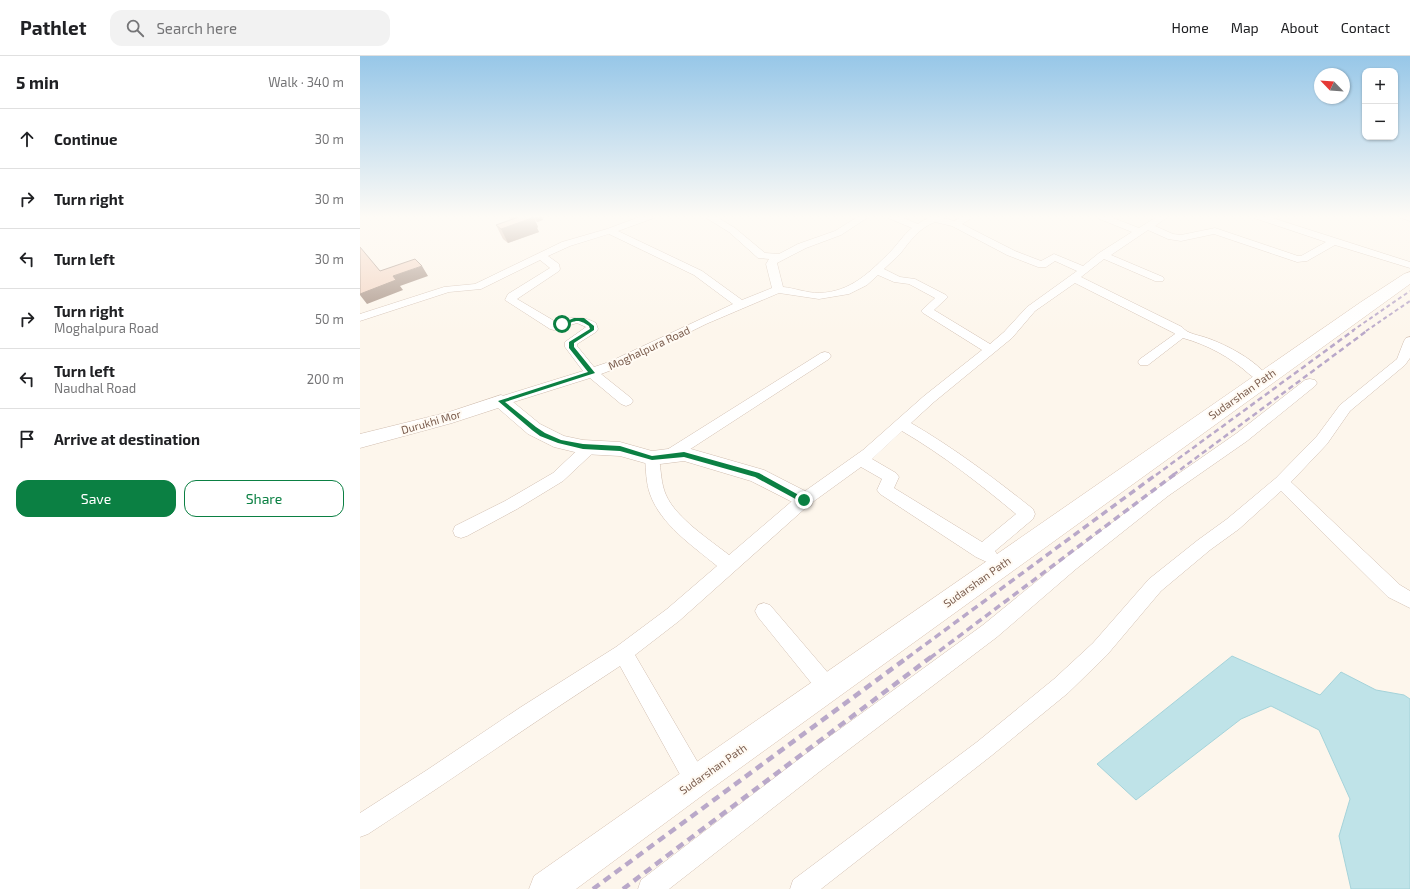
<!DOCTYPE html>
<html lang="en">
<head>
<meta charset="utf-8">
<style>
  body { margin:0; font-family:"Exo 2",sans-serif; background:#f2f2f2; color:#202124 }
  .controls { position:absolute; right:12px; top:12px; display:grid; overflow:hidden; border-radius:8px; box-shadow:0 1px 3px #0004 }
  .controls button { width:36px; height:36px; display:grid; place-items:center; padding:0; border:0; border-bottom:1px solid #e0e0e0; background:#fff; color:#202124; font:20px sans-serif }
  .compass { position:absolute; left:954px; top:12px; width:36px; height:36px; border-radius:50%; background:#fff; box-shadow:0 1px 3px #0004; rotate:295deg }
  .stop { position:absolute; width:12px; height:12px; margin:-9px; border:3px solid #0b8043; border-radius:50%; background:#fff }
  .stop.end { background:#0b8043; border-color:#fff; box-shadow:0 1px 4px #0008 }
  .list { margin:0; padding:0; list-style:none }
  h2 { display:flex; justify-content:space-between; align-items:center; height:52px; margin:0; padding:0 16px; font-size:17px }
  h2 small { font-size:13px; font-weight:400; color:#757577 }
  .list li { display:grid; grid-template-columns:26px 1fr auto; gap:12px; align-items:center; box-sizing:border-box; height:60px; padding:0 16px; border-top:1px solid #e0e0e0 }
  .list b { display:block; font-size:15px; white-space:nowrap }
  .list p { margin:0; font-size:13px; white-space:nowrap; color:#757577 }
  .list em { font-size:13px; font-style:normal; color:#757577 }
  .actions { display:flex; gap:8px; padding:12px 16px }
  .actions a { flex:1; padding:9px 0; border:1px solid #0b8043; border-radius:12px; text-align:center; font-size:14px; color:#0b8043 }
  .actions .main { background:#0b8043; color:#fff }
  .icon { flex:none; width:22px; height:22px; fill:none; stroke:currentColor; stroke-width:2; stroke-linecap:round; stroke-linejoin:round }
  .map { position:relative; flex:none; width:1050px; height:833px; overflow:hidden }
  header { display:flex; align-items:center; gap:24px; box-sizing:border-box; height:56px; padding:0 20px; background:#fff; border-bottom:1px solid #e0e0e0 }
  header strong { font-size:19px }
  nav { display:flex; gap:22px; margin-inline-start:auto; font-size:14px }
  .search { width:280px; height:36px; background:#f2f2f2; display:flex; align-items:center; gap:10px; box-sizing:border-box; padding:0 14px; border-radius:12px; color:#757577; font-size:15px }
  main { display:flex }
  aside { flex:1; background:#fff }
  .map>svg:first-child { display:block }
  .water { fill:#bfe3e8; stroke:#a5d3da }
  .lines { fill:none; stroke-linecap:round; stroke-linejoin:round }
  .minor-casing { stroke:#d1beb0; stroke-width:1 }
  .tertiary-casing { stroke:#d1beb0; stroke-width:1 }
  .secondary-casing { stroke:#d6c0b0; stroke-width:1 }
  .minor { fill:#fff; fill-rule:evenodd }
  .tertiary { fill:#fff; fill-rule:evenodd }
  .secondary { fill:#fff; fill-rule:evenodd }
  .rail-far3 { stroke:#b9a8c9; stroke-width:2; stroke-dasharray:4 3; stroke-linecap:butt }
  .rail-far2 { stroke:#b9a8c9; stroke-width:2.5; stroke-dasharray:5.5 3.5; stroke-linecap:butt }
  .rail-far1 { stroke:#b9a8c9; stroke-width:3.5; stroke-dasharray:7 4.5; stroke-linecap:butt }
  .rail { stroke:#b9a8c9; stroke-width:4.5; stroke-dasharray:8 5.5; stroke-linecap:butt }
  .wall { fill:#d1b7a8 }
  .shaded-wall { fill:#aa9588 }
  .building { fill:#f3d5c3; stroke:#aa9588 }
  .route { fill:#0b8043 }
  .labels { text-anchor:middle; stroke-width:4; stroke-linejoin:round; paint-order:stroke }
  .street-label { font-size:11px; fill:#7a5c4d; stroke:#fffaf3 }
</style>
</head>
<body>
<header>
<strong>Pathlet</strong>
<div class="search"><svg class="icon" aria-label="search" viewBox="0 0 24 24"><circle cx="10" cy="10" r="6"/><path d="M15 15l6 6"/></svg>Search here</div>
<nav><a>Home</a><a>Map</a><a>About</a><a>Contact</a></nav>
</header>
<main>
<aside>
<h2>5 min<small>Walk · 340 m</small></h2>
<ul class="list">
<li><svg class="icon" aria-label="ahead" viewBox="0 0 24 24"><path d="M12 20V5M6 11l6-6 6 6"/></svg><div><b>Continue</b></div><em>30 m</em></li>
<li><svg class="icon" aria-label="right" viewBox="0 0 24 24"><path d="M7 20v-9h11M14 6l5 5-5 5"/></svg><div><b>Turn right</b></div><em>30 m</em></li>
<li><svg class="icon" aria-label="left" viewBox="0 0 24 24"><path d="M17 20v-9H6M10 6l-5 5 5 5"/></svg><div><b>Turn left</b></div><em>30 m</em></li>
<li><svg class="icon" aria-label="right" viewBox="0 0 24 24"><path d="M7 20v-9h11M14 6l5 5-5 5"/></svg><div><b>Turn right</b><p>Moghalpura Road</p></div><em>50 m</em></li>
<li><svg class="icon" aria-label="left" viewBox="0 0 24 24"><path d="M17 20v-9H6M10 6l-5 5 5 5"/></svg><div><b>Turn left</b><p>Naudhal Road</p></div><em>200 m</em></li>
<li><svg class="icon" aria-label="arrive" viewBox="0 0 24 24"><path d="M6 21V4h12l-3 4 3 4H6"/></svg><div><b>Arrive at destination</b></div></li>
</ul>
<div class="actions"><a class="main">Save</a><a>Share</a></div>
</aside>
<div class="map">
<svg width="1050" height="833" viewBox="0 0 1050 833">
  <rect width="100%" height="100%" fill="#fdf6ec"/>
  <path class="water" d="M872,600l88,39 21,-23 35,18 28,5 6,4v190h-59l-12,-53 11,-37 -31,-69 -48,-24 -30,13 -105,81 -39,-36z"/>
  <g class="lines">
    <g class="minor-casing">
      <g id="minor">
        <path d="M282,160h14l-2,2 -36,13 84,40 40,29 30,-12 -6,-24 3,-5 -11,-1 -29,-26 -26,-16h12l20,12 30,25 14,1 19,-10 37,-13 24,-15h11l-29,19 -35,13 -29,15 6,24c11,1 24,6 36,6 32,-1 51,-21 72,-42 8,-8 12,-16 21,-23l-24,-10 -2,-2h13l19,8c13,-10 21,-7 36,-3l9,-5h12l-13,8 53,27 26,10 13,-7 29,12 16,-13 33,-21 -35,-14 -2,-2h13l31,12 19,-12h11l-14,10 18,8 8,1 34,-7 83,28h3l25,-14 -72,-24 -2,-2h14l144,46v6l-75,-23 -28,16 -10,1 -83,-28 -33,7 -13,-2 -20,-9 -37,25 52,22 1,2 -1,2h-8l-51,-22 -23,18 101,50c5,7 17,8 25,11 20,7 51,23 62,41l-1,3c-9,2 -12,-3 -19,-8 -19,-17 -41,-29 -66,-36l-35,27h-8l-2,-3 2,-3 35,-25 -1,-1 -99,-50 -40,28 -23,27 -78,64 -23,21c43,25 83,55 122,86l2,5 -2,5 -38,32 4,6 -2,5 -6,2 -15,-7 -96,-63 -3,-4 5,-11 -21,-12 -51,37 -131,117 -44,34 69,118 3,8 -3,8 -8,3 -8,-3 -68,-123c-85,55 -167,113 -252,168l-8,3v-24l67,-43 94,-63 95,-60 51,-38 50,-43c-24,-20 -56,-41 -67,-72 -4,-11 -4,-24 -5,-36l2,-4 5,-2 5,2 2,4c2,12 2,26 7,37 10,23 44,45 63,60l69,-59 65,-46 61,-54 58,-46 -59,-37 -2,-2 14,-13 -26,-14 -15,-2 -16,-7 -11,10 -18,9 -30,5 -40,-6 -73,31 -89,44 -16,6 30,24 2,3 -2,3 -5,2 -5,-2 -31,-26 -89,28 -5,-2 -2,-3 2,-3 87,-27 -18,-24v-5l21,-15 -9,-4 -23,7 -4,-1 -45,-29 3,-6 42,-26 -10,-8 -59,29 -32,3 -89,29v-7l84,-27 31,-3 87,-42 45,-13zM575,166l17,4 55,29 31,12h8l9,-6 22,10 -50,36 -23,25 -14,12 -56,-34 14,-13 -2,-2 -31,-16 -15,-2 -16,-8c5,-5 11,-10 16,-15 10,-13 19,-26 35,-32zM249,178l85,41 39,29 -124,58 -15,5 -17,-21v-2l19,-12 2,-3 -2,-6c-15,-8 -24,-6 -40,-1l-39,-23 42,-28 1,-2 -1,-5 -11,-8 22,-10zM542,375c41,24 78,53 114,83l-34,28 -88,-54 5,-11 -3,-4 -24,-14z"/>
        <path d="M1039,160h11v5l-9,-3z"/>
        <path d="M1050,281v21l-5,7 -55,46 -23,33 -36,38 109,103 10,6v17l-22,-11 -107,-106 -42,38 -29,21 -49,41 -54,64 -39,38 -77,63 -170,133h-31l3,-9 184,-138 77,-63 39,-36 56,-64 49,-39 29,-21 49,-41 41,-42 23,-31 57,-46 7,-18 2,-3z"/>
        <path d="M465,296l4,1 2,3 -2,3 -154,100 -5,1 -5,-1 -2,-4 2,-4 156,-98z"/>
        <path d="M950,323l5,1 2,3 -2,3 -68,55 -79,55 -92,73 -79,68 -178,135 -150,117h-31l3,-9 162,-124 180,-131 81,-66 94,-71 79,-55 68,-53z"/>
        <path d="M231,385l5,1 2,4 -2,4 -33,31 -46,28 -50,27 -6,2 -6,-2 -2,-5 2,-5 50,-25 48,-28 33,-31z"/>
        <path d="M404,547l6,2 65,76 3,7 -3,7 -7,3 -7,-3 -63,-78 -3,-6 3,-6z"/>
      </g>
    </g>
    <g class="tertiary-casing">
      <path id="tertiary" d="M141,339l6,2 33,27 24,12 19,4 37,2 32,9 32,-4 80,23 47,24 3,6 -3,6 -7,2 -53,-27 -67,-20 -32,4 -32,-9 -37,-2 -29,-7 -26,-13 -30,-26 -46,15 -92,25v-14l89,-22z"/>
    </g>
    <g class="secondary-casing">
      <path id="secondary" d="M1050,216v12l-703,508 -131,97h-47l5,-13 151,-106 676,-468 43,-28z"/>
    </g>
    <use href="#minor" class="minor"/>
    <use href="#tertiary" class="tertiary"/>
    <use href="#secondary" class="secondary"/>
    <g class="rail-far3">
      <path d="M992,275l58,-40"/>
      <path d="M1006,275l44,-30"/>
    </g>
    <g class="rail-far2">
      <path d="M796,419l198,-145"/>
      <path d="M813,419l195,-145"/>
    </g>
    <g class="rail-far1">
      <path d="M547,602l250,-184"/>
      <path d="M570,602l245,-184"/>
    </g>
    <g class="rail">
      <path d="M233,833l315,-232"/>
      <path d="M263,833l308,-232"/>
    </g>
  </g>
  <path class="wall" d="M146,160h42l-6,2 1,2 -6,2 -2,-2 3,7 -1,1 2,4 -31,11 -5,-4 -7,-14 15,-6z"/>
  <g class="shaded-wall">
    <path d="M168,160h5l5,11 -1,1 2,4 -31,11 -7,-14z"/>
    <path d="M175,160h13l-6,2 1,2 -6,2z"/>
    <path d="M62,210l6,10 -28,10 3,4 -36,14 -7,-9v-1l33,-18z"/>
  </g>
  <g class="building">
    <path d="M158,160h11l3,2 -31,11 -5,-4 23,-8z"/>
    <path d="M0,191l20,24 35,-12 7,7 -29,10 3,4 -36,14z"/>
  </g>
  <linearGradient id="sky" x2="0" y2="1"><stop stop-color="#97c7e8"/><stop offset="0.58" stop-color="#fefbf6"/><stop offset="1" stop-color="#fefbf6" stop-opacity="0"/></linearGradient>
  <rect width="1050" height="277" fill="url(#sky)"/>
  <path class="route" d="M214,262h10l10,8v4l-20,13v4l21,26 -90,29 31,25 9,6 16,7 22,4 37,2 32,10 32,-4 75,21 47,26v3h-5l-46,-25 -71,-20 -32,3 -32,-9 -37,-2 -25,-6 -18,-7 -8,-6 -34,-29 90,-29 -19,-24v-6l21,-13 -1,-3c-12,-8 -13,-5 -27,0l-2,-2z"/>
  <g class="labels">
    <g class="street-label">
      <text transform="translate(289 292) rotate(-25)" y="4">Moghalpura Road</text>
      <text transform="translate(882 338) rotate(-35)" y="4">Sudarshan Path</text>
      <text transform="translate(71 366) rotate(-16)" y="4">Durukhi Mor</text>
      <text transform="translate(617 526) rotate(-35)" y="4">Sudarshan Path</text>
      <text transform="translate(353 713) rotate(-35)" y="4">Sudarshan Path</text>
    </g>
  </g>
</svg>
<div class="controls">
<button>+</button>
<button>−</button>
</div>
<svg class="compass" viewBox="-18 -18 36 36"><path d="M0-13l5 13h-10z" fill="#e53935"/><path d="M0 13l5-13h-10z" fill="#757577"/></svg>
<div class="stop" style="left:202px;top:268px"></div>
<div class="stop end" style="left:444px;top:444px"></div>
</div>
</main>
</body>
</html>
